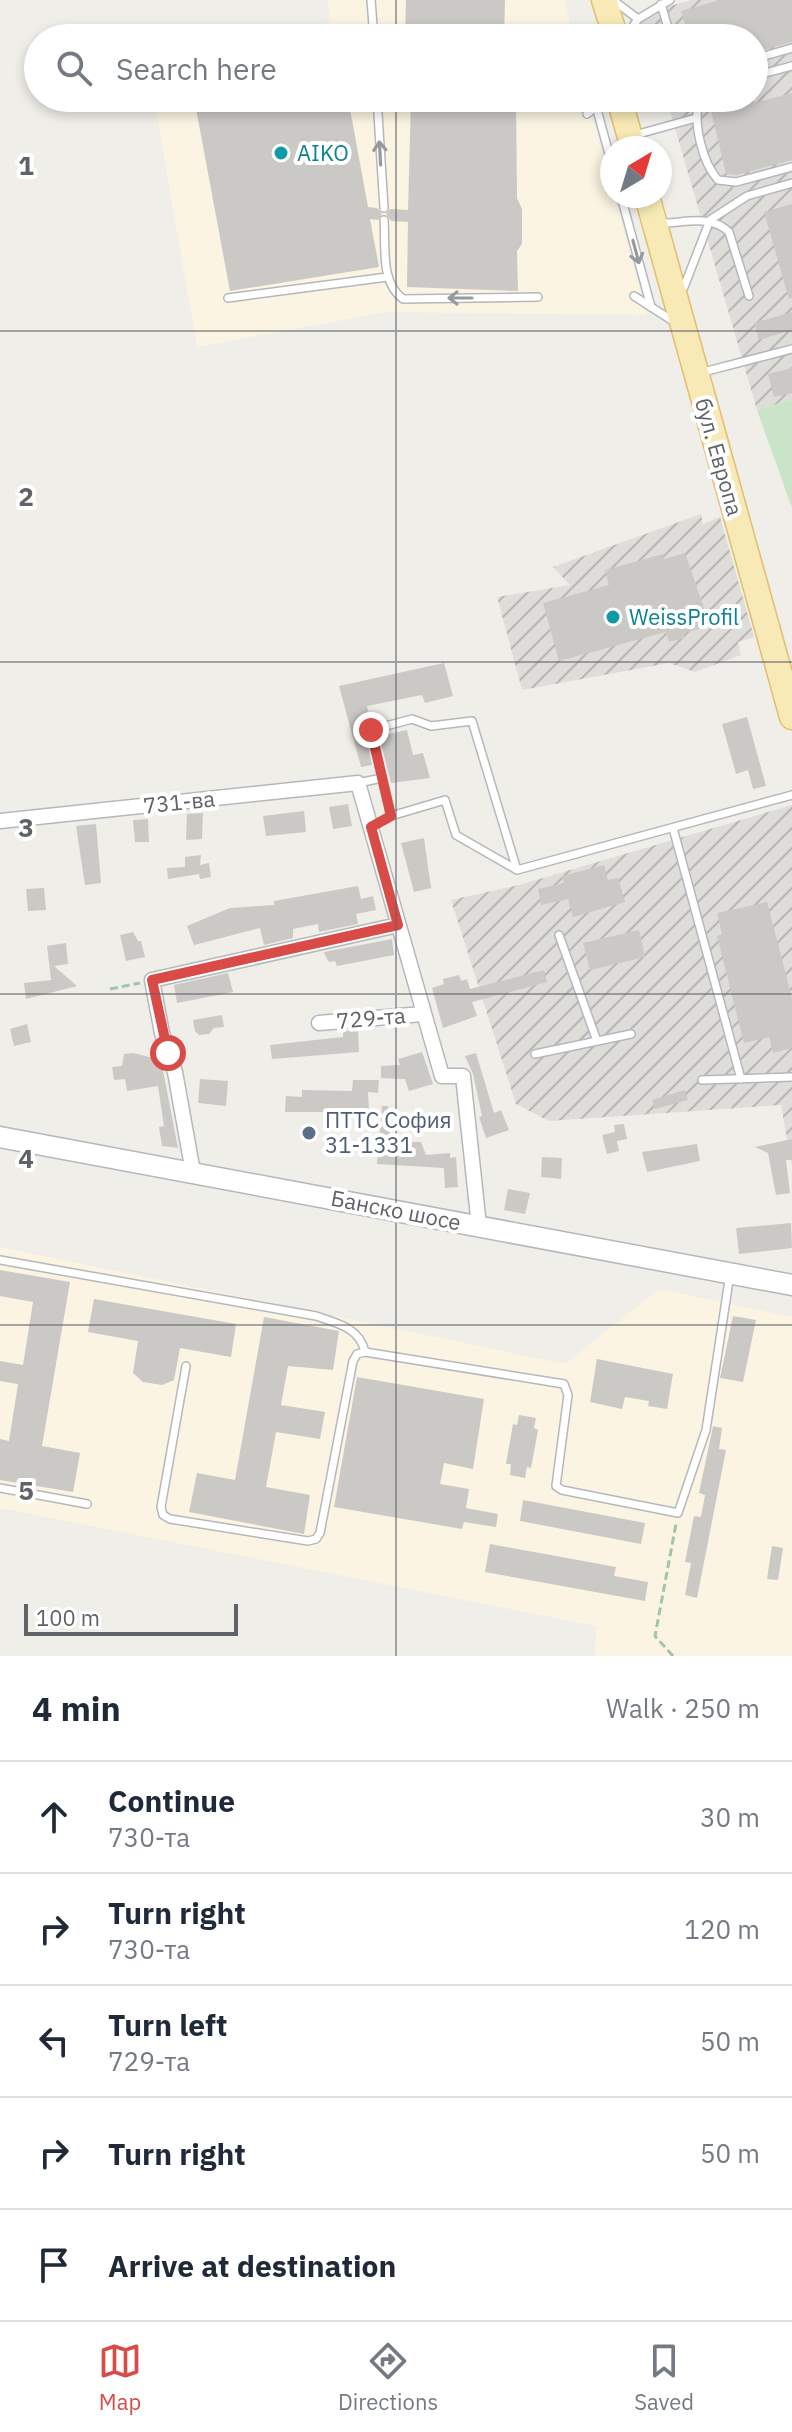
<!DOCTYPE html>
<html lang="en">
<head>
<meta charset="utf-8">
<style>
  body { margin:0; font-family:"IBM Plex Sans",sans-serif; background:#f2f2f3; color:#1f2937 }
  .compass { position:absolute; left:600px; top:136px; width:72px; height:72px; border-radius:50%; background:#fff; box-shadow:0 4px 12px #0003; rotate:38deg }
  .scale { position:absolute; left:24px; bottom:20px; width:214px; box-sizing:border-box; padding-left:8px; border:4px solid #5f6367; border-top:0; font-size:22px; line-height:28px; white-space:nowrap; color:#5f6367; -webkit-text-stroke:6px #fff; paint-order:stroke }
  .stop { position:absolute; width:24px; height:24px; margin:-18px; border:6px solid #d84b46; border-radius:50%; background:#fff }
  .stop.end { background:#d84b46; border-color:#fff; box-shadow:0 2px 8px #0008 }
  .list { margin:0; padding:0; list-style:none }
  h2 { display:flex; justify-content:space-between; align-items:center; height:104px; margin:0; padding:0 32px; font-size:34px }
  h2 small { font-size:26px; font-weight:400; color:#747a83 }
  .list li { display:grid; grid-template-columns:52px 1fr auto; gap:24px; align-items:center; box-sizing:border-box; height:112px; padding:0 32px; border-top:2px solid #e0e1e3 }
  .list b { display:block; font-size:30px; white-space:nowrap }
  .list p { margin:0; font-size:26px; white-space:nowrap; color:#747a83 }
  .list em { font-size:26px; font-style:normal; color:#747a83 }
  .icon { flex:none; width:44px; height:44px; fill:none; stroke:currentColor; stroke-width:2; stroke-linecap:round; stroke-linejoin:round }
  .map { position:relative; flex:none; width:792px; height:1656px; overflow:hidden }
  .search { position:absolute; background:#fff; box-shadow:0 4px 12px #0003; left:24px; right:24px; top:24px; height:88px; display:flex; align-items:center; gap:20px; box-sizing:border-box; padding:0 28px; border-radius:44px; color:#747a83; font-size:30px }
  .sheet { height:664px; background:#fff }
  nav { display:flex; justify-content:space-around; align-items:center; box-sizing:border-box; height:112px; border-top:2px solid #e0e1e3; background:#fff; font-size:22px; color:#747a83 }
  nav a { display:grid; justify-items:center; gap:4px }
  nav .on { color:#d84b46 }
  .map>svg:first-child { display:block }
  .commercial { fill:#fbf4e2 }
  .industrial { fill:url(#industrial-furrows) }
  .green { fill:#c9e4c8 }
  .building { fill:#cbc9c5 }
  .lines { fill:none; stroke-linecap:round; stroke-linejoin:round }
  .lane-casing { stroke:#b5b8bb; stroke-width:10 }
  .street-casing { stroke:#b5b8bb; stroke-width:17 }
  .secondary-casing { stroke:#b4b7bb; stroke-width:23 }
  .primary-casing { stroke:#e4bd6e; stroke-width:27 }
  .path { stroke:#a1c5aa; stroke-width:3; stroke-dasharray:8 4; stroke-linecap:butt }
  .lane { stroke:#fff; stroke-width:7 }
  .street { stroke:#fff; stroke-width:14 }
  .secondary { stroke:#fff; stroke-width:20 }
  .primary { stroke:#f7eab6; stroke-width:24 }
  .oneway { stroke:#979a9c }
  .route { stroke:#d84b46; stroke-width:10 }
  .grid { fill:none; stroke:#5f6367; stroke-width:2; stroke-opacity:0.55 }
  .culture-dot { fill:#0f9aa8; stroke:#fff; stroke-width:3 }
  .service-dot { fill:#5c6f8a; stroke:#fff; stroke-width:3 }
  .labels { text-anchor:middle; stroke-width:8; stroke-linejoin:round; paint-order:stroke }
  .culture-label { font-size:22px; fill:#0d838f; stroke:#fff; text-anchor:start }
  .street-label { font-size:22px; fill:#5f6367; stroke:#fff }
  .service-label { font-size:22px; fill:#4e5e75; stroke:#fff; text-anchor:start }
  .grid-label { font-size:26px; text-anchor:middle; font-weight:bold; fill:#5f6367; stroke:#fff; stroke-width:8; stroke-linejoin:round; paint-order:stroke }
</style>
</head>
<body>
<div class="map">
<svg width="792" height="1656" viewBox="0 0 792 1656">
  <defs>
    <pattern id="industrial-furrows" width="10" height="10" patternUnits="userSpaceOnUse" patternTransform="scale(2)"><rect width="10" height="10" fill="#dfddda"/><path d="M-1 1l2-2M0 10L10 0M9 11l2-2" fill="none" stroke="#b8b7b5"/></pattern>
  </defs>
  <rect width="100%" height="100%" fill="#f0eee8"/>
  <g class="commercial">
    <path d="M328,0h237l8,38h-318l75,-16z"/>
    <path d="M154,98h433l60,217 -261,-3 -189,35z"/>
    <path d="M0,1247l565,117 94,-75 133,28v339h-197l1,-30 -596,-118z"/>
  </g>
  <g class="industrial">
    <path d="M692,0h100v400l-35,10 -89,-306 -16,4 -2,-10h104v-60h-121l-4,-16 4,-6z"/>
    <path d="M701,514l2,10 17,-7 34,120 -16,5 3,13 -46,17 -26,-9 -147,27 -25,-93 73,-12 -17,-18z"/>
    <path d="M792,805v362l-11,-62 -232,16 -33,-17 -65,-204 68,-15z"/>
  </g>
  <path class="green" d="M792,400v108l-35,-98z"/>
  <g class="building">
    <path d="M406,0h99l-1,38h-99z"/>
    <path d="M720,0h72v42l-38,10v-14h-65l-8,-27z"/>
    <path d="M792,93v67l-56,15 -10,-1 -18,-76h44l2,5z"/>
    <path d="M194,98h154l20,109 9,1 5,6 -4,6 -8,-1 9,48 -149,24z"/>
    <path d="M411,98h105l1,100 5,11v35l-5,7 1,40 -111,-4 1,-65 -17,-1 -5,-7 4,-5 18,1z"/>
    <path d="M792,204v94l-3,1 -25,-87z"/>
    <path d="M792,312v18l-33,10 -5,-17z"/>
    <path d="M792,368v25l-18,4 -6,-23z"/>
    <path d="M685,553l19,55 2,19 -22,6 1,5 -16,4 -3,-10 -107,29 -16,-58 66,-18 -4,-15 58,-16 1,5z"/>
    <path d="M444,663l9,33 -28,7 -3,-8 -55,11 4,17 -6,8 7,34 -11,2 -22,-81z"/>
    <path d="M747,717l19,69 -13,3 -5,-19 -12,4 -14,-50z"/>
    <path d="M407,730l6,25 10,-2 7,25 -39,5 -12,-47z"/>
    <path d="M348,804l4,22 -19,3 -4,-22z"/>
    <path d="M304,811l2,21 -40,4 -3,-20z"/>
    <path d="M203,813l-1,26 -16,1 1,-26z"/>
    <path d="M148,819l1,23h-14l-2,-22z"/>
    <path d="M96,824l5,59 -16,2 -9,-59z"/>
    <path d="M424,838l7,50 -17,4 -13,-49z"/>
    <path d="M201,855l-1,10 9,-2 2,14 -11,2 -1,-5 -31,5 -1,-11 18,-1v-10z"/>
    <path d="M604,865l4,15 10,-2 7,24 -52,15 -5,-18 -27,6 -3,-16 26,-6 -2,-7z"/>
    <path d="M358,886l3,13 12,-3 3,14 -20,4 2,10 -39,8 -1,-8 -25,5v9l-29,7 -4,-17 -66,17 -7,-19 43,-18 44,-3v-4z"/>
    <path d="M44,888l2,22 -18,1 -2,-22z"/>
    <path d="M767,902l25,96v50l-19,5 -4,-16 -25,6 -27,-107 5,-2 -5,-21z"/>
    <path d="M639,930l6,27 -55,13 -7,-27z"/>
    <path d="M133,932l5,9h3l4,16 -19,4 -6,-26z"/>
    <path d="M392,939l2,16 -57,11 -2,-5 -6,1 -4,-7 -1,-3z"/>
    <path d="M66,943l2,21 -14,2 23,20 -51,13 -2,-16 27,-3 -4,-34z"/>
    <path d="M544,970l3,12 -75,20 5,14 -34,12 -11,-40 12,-4 -1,-5 16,-4 2,6 6,-2 3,10z"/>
    <path d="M228,973l5,19 -56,11 -3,-18z"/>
    <path d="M222,1015l2,12 -10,1 -5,6 -10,1 -4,-4 -2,-11z"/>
    <path d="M27,1024l4,18 -17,4 -4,-17z"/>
    <path d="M358,1030l1,22 -87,7 -2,-14 73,-8v-6z"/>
    <path d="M422,1052l11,32 -24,7 -4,-12 -24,-1v-12l19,-1 -2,-6z"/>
    <path d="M133,1053l28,7 17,88 -16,-2 -3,-19 5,-1 -6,-40 -31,5 -2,-12 -11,1 -2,-13 10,-1 2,-12z"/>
    <path d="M476,1053l18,60 7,-3 8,20 -23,8 -7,-21 3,-1 -9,-42 -8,-18z"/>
    <path d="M200,1079l28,2 -2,25 -28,-3z"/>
    <path d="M353,1080h26l-1,13 -10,-1 1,20h-84l1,-16 16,1v-7l50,1z"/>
    <path d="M685,1090l3,10 -33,9 -3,-9z"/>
    <path d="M382,1106h6l2,28h6l-1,8h26l5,13 24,-2v5l6,-1 2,30 -13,1 -1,-20 -67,-4z"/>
    <path d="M624,1124l3,15 -10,2 2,10 -12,3 -5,-19 13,-3 -1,-7z"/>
    <path d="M792,1139v21h-6l4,33 -14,2 -8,-42 -13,-6z"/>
    <path d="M697,1144l3,17 -53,11 -5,-20z"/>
    <path d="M542,1157l20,1 -1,21 -20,-2z"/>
    <path d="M508,1189l22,4 -5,21 -21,-4z"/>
    <path d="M791,1223l1,25 -53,6 -3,-26z"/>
    <path d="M0,1270l70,12 -28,164 38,7 -7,39 -73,-12v-41l9,2 9,-57 -18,-3v-20l23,4 10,-63 -33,-6z"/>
    <path d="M94,1299l142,25 -5,33 -51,-9 -6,32 -12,5 -19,-3 -10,-9 5,-32 -50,-9z"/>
    <path d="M733,1316l23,4 -13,62 -23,-4z"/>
    <path d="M264,1317l75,14 -6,39 -45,-4 -7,39 44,7 -5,27 -44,-7 -10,55 44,8 -6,39 -115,-22 8,-39 38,7z"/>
    <path d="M597,1359l76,15 -6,35 -19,-3 1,-5 -24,-4 -3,12 -32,-7z"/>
    <path d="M357,1377l127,22 -11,70 -29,-6 -4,21 29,5 -3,19 32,6 -2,13 -32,-5 -2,7 -128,-22z"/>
    <path d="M519,1415l17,3 -2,10 4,2 -7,38 -4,-1 -2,11 -15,-3 1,-11h-5l7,-40 4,1z"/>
    <path d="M713,1426l9,2 -3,21 7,1 -29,148 -12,-3 6,-32 -6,-1 9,-46 7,1 4,-22 -6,-2z"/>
    <path d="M523,1500l122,23 -4,21 -121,-23z"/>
    <path d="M490,1544l126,23 -2,9 34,6 -3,19 -160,-29z"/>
    <path d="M772,1546l11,2 -5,32 -11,-1z"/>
  </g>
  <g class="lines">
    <g class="lane-casing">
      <g id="lane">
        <path d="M371,0l3,38"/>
        <path d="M613,0l25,19"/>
        <path d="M661,4l10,34"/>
        <path d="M625,38l13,-19 32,-19"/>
        <path d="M754,59l38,-11"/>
        <path d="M754,76l38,-10"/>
        <path d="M377,98l7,110"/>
        <path d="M700,98c-8,23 2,64 18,82l18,2 56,-15"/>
        <path d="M596,106l16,59"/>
        <path d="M587,114l20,-16"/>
        <path d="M642,133l54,-15"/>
        <path d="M621,196l30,111"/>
        <path d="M384,220c2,27 -4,62 19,79l135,-2"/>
        <path d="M666,223c23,-1 45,-8 63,9l20,64"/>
        <path d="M684,287l26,-67 37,-24 45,-13"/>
        <path d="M634,296l42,27"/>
        <path d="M228,298l159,-21"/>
        <path d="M707,371l85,-22"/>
        <path d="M358,783l24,-5"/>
        <path d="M371,827l20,-11"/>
        <path d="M673,828l68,251"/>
        <path d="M517,870l-45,-149 -41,5 -19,-7 -41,11 20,86 54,-16 11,35 61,35 275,-75"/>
        <path d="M559,935l38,106"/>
        <path d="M535,1054l96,-20"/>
        <path d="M702,1080l90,-3"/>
        <path d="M0,1260l316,56c21,7 44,12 49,36"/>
        <path d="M186,1366l-25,141 2,8 7,4 138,22 8,-2 4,-6 33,-172 4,-7 8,-2 199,32 4,11 -12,91 6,4 116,23 28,-83 24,-156"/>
        <path d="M0,1488l87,16"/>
      </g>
    </g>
    <g class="street-casing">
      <g id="street">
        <path d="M0,821l358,-38 84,293h21l16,150"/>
        <path d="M319,1023l103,-9"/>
        <path d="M193,1172l-18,-100 -13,-39 -10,-53 246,-55"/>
      </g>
    </g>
    <g class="secondary-casing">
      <path id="secondary" d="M0,1137l792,148"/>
    </g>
    <g class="primary-casing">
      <g id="primary">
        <path d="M604,0l12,38"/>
        <path d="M619,98l14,50"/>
        <path d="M647,196l145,521"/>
      </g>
    </g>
    <g class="path">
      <path d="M110,989l30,-6"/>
      <path d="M673,1656l-18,-20 21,-112"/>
    </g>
    <use href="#lane" class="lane"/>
    <use href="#street" class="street"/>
    <use href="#secondary" class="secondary"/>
    <use href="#primary" class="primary"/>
  </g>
  <defs><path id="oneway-shaft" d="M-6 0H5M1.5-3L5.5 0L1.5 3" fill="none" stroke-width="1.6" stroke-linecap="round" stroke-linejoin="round" transform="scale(2)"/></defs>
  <g class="oneway">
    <use href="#oneway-shaft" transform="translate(380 153) rotate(-93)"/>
    <use href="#oneway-shaft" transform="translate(636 252) rotate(75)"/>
    <use href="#oneway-shaft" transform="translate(460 298) rotate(180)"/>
  </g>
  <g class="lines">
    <path class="route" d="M168,1053l-16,-73 246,-55 -27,-98 20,-11 -20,-86"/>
  </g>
  <path class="grid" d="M396,0v38M396,98v1558M0,331h792M0,662h792M0,994h792M0,1325h792"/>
  <g class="culture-dot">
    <circle cx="281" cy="153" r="8"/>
    <circle cx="613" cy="617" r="8"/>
  </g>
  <circle class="service-dot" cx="309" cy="1133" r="8"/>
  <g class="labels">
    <g class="culture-label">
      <text x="297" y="161">AIKO</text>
      <text x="629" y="625">WeissProfil</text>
    </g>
    <g class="street-label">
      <text transform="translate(719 457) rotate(74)" y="8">бул. Европа</text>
      <text transform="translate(179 802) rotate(-6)" y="8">731-ва</text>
      <text transform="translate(371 1018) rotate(-5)" y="8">729-та</text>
      <text transform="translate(396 1210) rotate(11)" y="8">Банско шосе</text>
    </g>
    <g class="service-label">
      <text x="325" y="1128">ПТТС София<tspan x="325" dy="25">31-1331</tspan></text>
    </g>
  </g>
  <g class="grid-label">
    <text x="26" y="175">1</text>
    <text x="26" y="506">2</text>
    <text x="26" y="837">3</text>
    <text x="26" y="1168">4</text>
    <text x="26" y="1500">5</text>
  </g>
</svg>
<svg class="compass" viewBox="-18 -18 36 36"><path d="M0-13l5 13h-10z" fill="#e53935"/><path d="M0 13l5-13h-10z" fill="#747a83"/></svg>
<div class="scale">100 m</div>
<div class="stop" style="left:168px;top:1053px"></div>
<div class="stop end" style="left:371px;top:730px"></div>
<div class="search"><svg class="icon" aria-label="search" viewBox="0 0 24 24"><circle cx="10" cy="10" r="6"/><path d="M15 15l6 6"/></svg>Search here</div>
</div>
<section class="sheet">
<h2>4 min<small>Walk · 250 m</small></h2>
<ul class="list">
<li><svg class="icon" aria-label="ahead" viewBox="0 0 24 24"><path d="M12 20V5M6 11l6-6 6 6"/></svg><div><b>Continue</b><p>730-та</p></div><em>30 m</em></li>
<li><svg class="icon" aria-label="right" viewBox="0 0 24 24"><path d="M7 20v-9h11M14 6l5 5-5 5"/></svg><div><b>Turn right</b><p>730-та</p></div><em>120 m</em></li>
<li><svg class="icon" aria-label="left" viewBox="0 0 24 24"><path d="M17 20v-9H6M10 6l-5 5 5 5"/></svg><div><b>Turn left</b><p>729-та</p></div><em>50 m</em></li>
<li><svg class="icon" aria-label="right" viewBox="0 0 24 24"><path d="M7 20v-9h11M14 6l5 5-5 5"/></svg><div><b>Turn right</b></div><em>50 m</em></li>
<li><svg class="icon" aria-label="arrive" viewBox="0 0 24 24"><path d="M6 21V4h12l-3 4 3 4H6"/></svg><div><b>Arrive at destination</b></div></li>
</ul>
</section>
<nav>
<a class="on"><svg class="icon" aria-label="map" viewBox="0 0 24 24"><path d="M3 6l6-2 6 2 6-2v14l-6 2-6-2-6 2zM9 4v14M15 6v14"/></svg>Map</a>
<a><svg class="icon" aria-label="directions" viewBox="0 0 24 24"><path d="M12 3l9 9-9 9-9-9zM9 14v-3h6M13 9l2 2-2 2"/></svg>Directions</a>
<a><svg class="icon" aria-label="saved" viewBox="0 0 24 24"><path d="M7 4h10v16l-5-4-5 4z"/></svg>Saved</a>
</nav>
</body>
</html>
